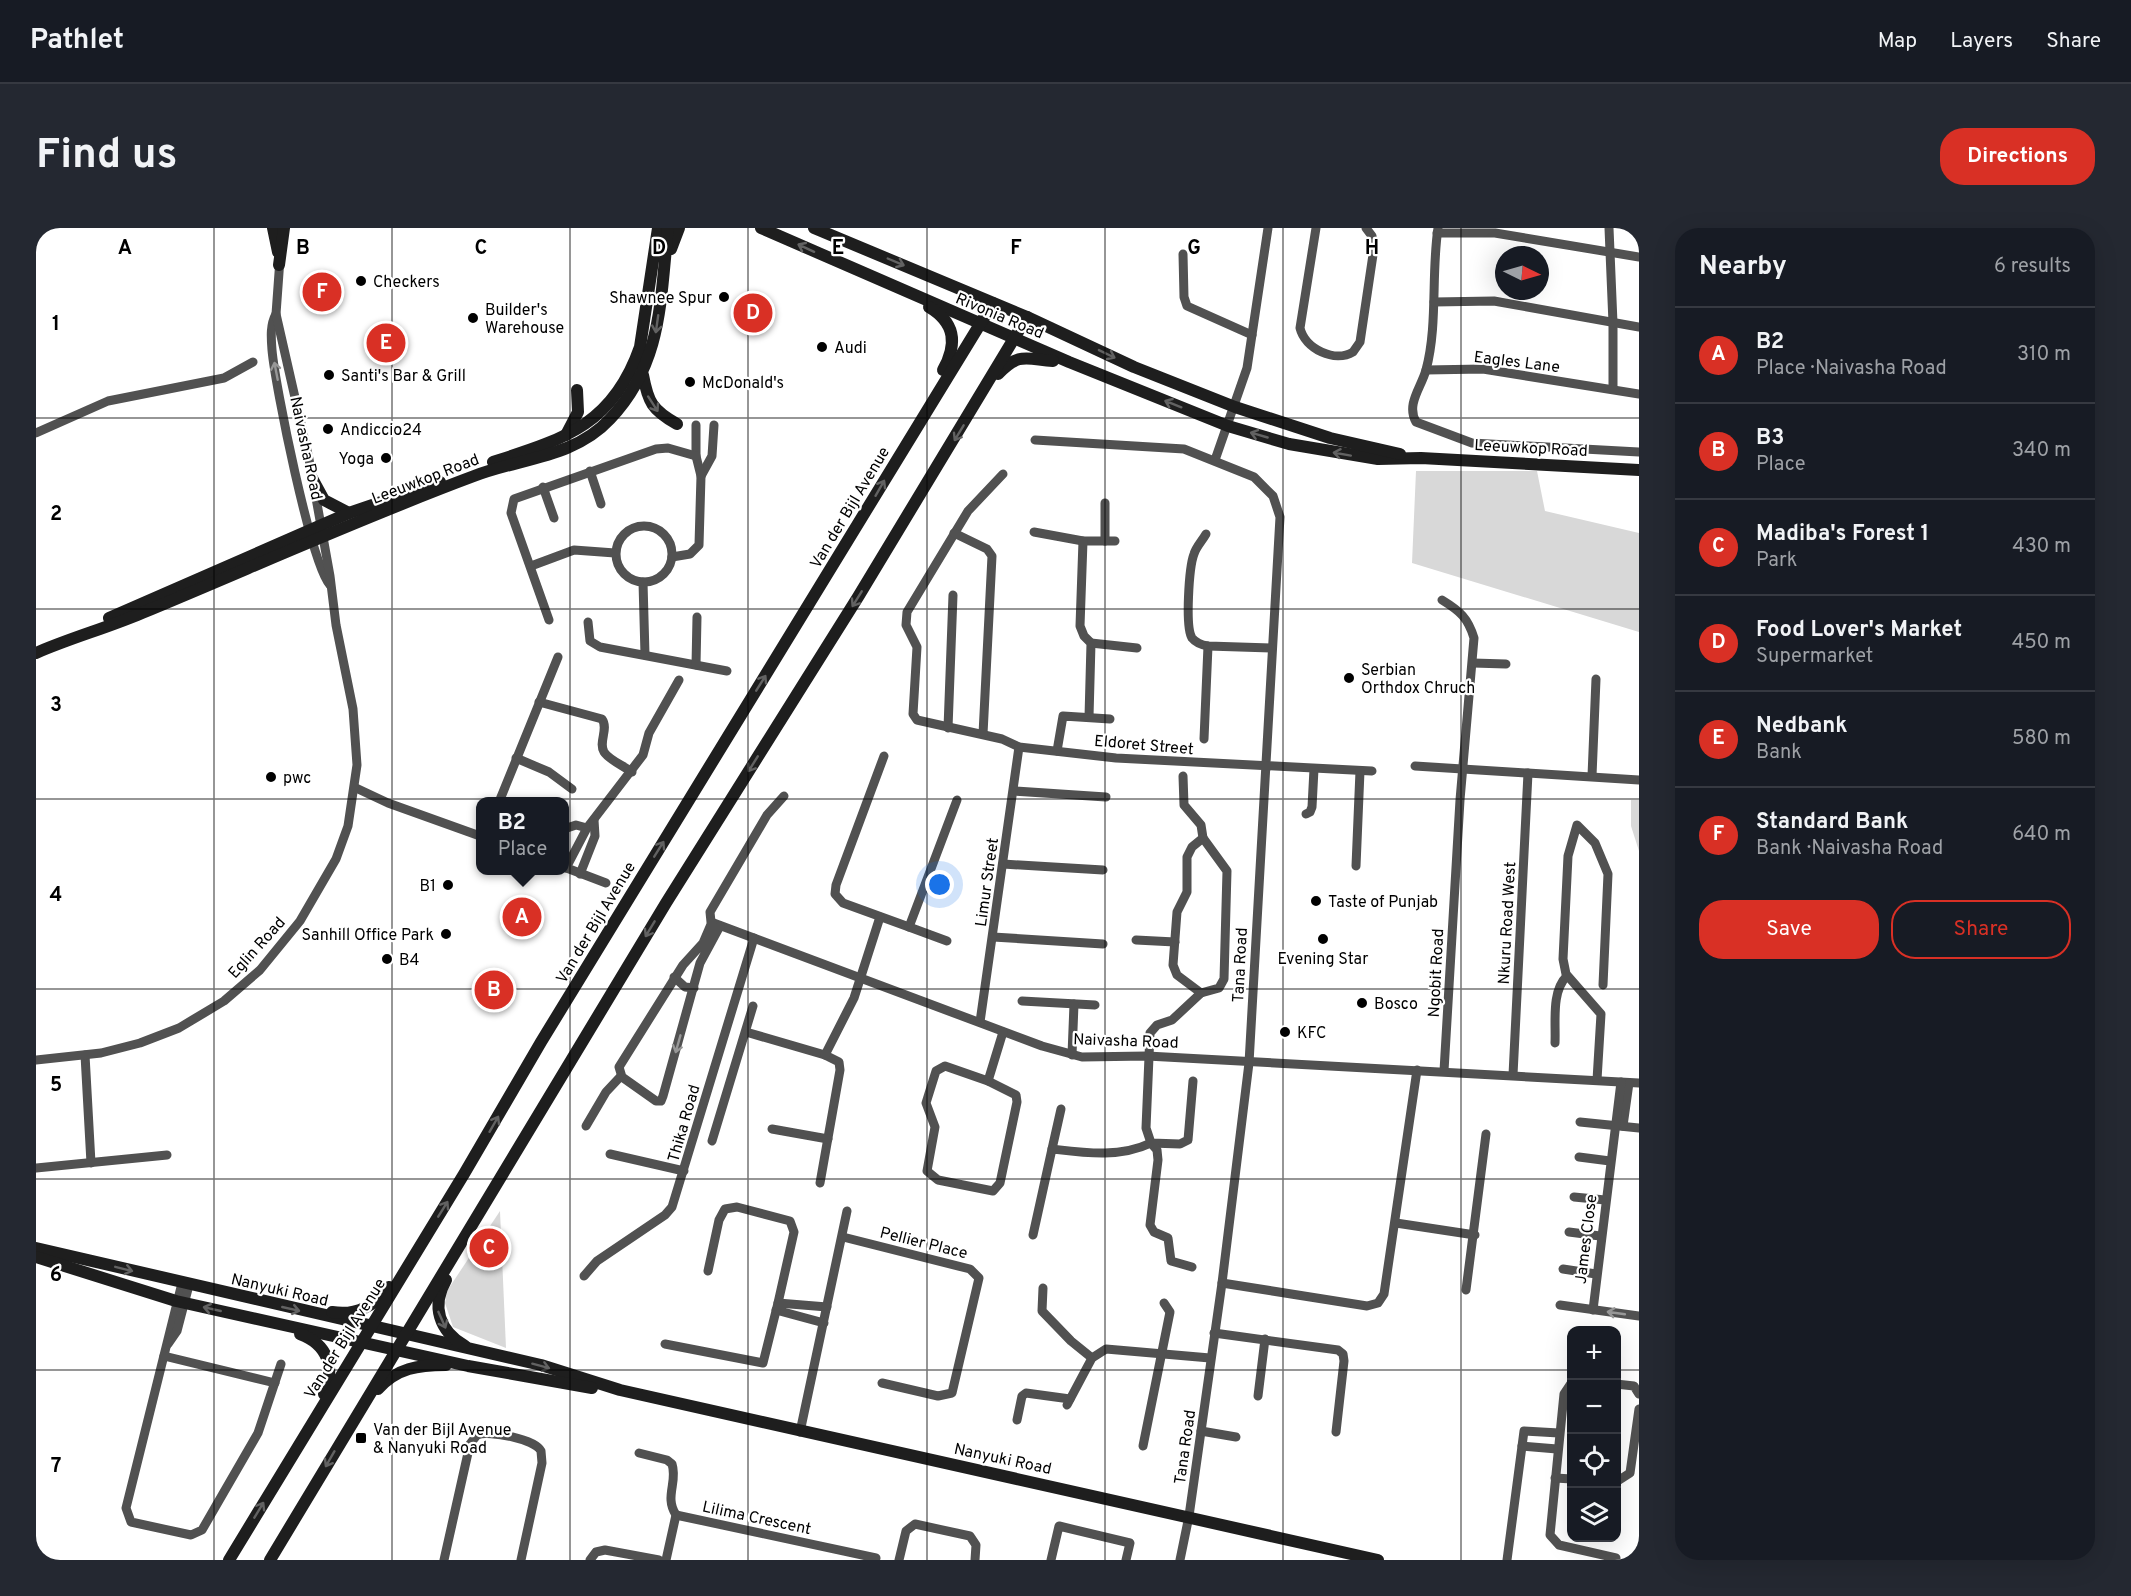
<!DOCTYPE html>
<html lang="en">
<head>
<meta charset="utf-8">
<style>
  body { margin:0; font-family:Overpass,sans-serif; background:#242831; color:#f1f3f6 }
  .controls { position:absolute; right:18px; bottom:18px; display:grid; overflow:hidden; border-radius:12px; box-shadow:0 6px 24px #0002 }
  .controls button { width:54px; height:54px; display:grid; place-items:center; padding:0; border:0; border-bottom:2px solid #363941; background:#171b24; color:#f1f3f6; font:30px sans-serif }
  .compass { position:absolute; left:1459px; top:18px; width:54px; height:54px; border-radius:50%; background:#171b24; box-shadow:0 6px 24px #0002; rotate:95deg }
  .you { position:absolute; left:904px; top:657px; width:21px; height:21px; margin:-15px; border:4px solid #fff; border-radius:50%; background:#1a73e8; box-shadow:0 0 0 9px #1a73e833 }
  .badge { display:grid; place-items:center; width:39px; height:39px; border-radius:50%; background:#d93025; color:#fff; font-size:20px; font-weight:700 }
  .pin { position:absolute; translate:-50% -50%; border:3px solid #fff; box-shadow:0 2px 6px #0006 }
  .popup { position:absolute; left:440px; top:569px; width:93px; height:78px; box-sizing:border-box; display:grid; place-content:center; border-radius:12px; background:#171b24; filter:drop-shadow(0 2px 4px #0005); font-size:20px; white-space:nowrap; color:#9ea1a6 }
  .popup b { font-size:22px; color:#f1f3f6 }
  .popup::after { content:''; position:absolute; left:50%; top:100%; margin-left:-12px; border:12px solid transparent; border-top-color:#171b24 }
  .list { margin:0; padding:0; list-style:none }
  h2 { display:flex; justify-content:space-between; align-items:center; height:78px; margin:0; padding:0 24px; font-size:26px }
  h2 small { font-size:20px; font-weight:400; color:#9ea1a6 }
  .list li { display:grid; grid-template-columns:39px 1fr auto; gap:18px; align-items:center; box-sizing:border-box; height:96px; padding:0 24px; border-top:2px solid #363941 }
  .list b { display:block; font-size:22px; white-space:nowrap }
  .list p { margin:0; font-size:20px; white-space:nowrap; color:#9ea1a6 }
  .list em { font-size:20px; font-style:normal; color:#9ea1a6 }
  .actions { display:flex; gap:12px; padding:18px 24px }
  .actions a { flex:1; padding:14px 0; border:2px solid #d93025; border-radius:24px; text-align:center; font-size:21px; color:#d93025 }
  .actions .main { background:#d93025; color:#fff }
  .icon { flex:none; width:33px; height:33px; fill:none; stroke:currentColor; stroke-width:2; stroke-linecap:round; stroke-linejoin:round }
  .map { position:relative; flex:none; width:1603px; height:1332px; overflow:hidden; border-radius:24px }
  header { display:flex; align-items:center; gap:36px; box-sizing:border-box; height:84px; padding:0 30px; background:#171b24; border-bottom:2px solid #363941 }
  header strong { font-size:28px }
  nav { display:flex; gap:33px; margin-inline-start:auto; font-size:21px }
  .intro { display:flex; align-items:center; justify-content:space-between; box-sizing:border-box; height:144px; padding:0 36px }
  h1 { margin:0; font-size:42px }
  .button { padding:15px 27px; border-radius:24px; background:#d93025; color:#fff; font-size:21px; font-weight:700 }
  main { display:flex; gap:36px; padding:0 36px }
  aside { flex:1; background:#171b24; border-radius:24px; box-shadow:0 6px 24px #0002 }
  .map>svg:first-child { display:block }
  .green { fill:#d8d8d8 }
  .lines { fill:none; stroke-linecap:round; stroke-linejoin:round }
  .street { stroke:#515151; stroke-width:9 }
  .secondary { stroke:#1e1e1e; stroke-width:12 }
  .oneway { stroke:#626262 }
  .oneway2 { stroke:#979797 }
  .grid { fill:none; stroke:#000; stroke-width:1.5; stroke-opacity:0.55 }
  .poi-dot { fill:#000; stroke:#fff; stroke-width:2 }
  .labels { text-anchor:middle; stroke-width:4.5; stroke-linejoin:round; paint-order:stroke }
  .poi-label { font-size:16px; fill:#000; stroke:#fff; text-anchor:start }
  .street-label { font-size:16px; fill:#000; stroke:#fff }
  .grid-label { font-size:20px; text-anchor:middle; font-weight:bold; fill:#000; stroke:#fff; stroke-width:4.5; stroke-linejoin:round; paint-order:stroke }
</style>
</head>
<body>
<header>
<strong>Pathlet</strong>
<nav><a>Map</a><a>Layers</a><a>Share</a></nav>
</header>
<div class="intro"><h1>Find us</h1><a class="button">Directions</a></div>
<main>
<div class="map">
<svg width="1603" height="1332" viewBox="0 0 1603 1332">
  <rect width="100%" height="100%" fill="#fff"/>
  <g class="green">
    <path d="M1380,243h121l8,40 94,22v99l-227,-69z"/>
    <path d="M1595,572h8v51l-8,-25z"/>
    <path d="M464,983l6,137 -53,-21 -8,-24 2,-12z"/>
  </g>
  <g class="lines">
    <g class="street">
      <path d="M1280,0l-16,100c5,21 35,35 53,24l7,-10 14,-94 -2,-12 -6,-8"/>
      <path d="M1402,0c-7,47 0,97 -12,142 -5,18 -20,34 -10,52l56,21 167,9"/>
      <path d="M1573,0l4,95v66"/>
      <path d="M1401,5h58l144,24"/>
      <path d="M1147,26l1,43 3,9 65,29"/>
      <path d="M1398,74l60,-1 145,26"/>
      <path d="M240,86c-6,11 -5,23 -4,36 3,35 39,214 58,235"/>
      <path d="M1390,142l57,-1 156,25"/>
      <path d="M0,205l72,-32 116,-23 29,-16"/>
      <path d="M999,212l149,9 70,28 19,19 7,21 -31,546 -27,220 -33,233 -9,44"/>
      <path d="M1179,232l32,-92 21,-140"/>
      <path d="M554,243l11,33"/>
      <path d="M967,246l-35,37 -61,101 -1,13 11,22 -4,67 4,6 85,19 17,8 97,11 256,13"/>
      <path d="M665,248l11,-20 2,-31"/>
      <path d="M507,259l11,31"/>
      <circle cx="608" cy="326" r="28"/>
      <path d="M998,304l49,9h32"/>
      <path d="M918,305l33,16 5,7 -9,178"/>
      <path d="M1170,306c-4,7 -10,13 -12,20 -5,13 -9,73 -2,84 4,5 10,7 16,8l63,2"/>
      <path d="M1047,313l-3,85 4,10 7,7 -2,74"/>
      <path d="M1069,313v-38"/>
      <path d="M636,329l18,-3 9,-9 2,-69 -5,-20v-31"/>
      <path d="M495,338l43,-16 41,3"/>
      <path d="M607,354l2,73"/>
      <path d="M1406,372c18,11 26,18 32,38l-14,162 -16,271"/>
      <path d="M513,392l-38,-107 3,-14 142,-50 12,-1 28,8"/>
      <path d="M552,394l2,19 10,6 127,24"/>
      <path d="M1055,415l46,5"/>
      <path d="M1437,435l33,1"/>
      <path d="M660,437l1,-48"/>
      <path d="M503,474l63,17c7,10 -4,23 2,33 5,8 20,14 28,20"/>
      <path d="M912,500l5,-133"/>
      <path d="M1168,511l4,-93"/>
      <path d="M1021,523l6,-35 47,3"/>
      <path d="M848,528l-48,129 -1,9 8,9 66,24 48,-127"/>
      <path d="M480,530l33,14 23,17"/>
      <path d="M1379,538l224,14"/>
      <path d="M1147,548l1,29 17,20 2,13 -11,9 -5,10v35l-10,20 -4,53 4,10 24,18"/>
      <path d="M1556,548l4,-97"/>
      <path d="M320,560l32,15 92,33"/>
      <path d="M978,563l92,6"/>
      <path d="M748,568l-17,19 -57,97 1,10 331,124 40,11 65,-1 492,27"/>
      <path d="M463,574l59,-145"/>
      <path d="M1270,586l4,-2 2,-5 2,-38"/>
      <path d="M528,601l12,-4 11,3"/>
      <path d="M967,636l100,6"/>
      <path d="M1320,638l4,-95"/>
      <path d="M528,639l42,16"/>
      <path d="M530,640l21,-40 56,-73 6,-22 30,-53"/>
      <path d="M544,646l15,-38 -1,-16"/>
      <path d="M676,694l-9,21 -20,22 -64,102 3,10 34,24h5l2,-5 37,-133 20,-37"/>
      <path d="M873,699l38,14"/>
      <path d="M957,709l110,7"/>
      <path d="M1100,712l39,2"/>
      <path d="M638,749l11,10 9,1"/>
      <path d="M986,773l73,4"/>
      <path d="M944,794l39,-275"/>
      <path d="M710,804l79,23 14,7 1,8 -20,113"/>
      <path d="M1519,815c1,-20 -4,-52 12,-67"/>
      <path d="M49,827l6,108"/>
      <path d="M789,827l29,-57 26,-81"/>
      <path d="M1036,827l2,-51"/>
      <path d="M0,832l65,-7 39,-10 39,-15 45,-27 36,-31 40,-49 36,-62 12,-33 9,-61 -4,-56 -17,-84 -6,-49 -21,-117 -33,-145 4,-55"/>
      <path d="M909,838l43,15 28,14 1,7 -17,81 -7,8 -55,-11 -11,-9 8,-44 -9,-24 10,-32z"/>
      <path d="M1477,847l15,-302"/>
      <path d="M1561,852l4,-66 -35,-40 -3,-15 5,-103 9,-31 18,18 13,31 -5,111"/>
      <path d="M952,853l15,-49"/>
      <path d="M1157,853l-5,59 -8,4 -29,-1 -5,-15 4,-95 7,-8 15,-5 29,-27 18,-5 5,-9 3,-108 -24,-33"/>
      <path d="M1544,894l59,6"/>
      <path d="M550,898l20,-34 15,-16"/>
      <path d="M1587,898l6,-43"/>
      <path d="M736,901l56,10"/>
      <path d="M676,913l41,-135"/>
      <path d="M1016,921l9,-40"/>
      <path d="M574,926l74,17"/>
      <path d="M1543,929l31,4"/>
      <path d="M0,940l131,-13"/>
      <path d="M1538,969l31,3"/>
      <path d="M1360,995l79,12"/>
      <path d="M1533,1004l31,4"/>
      <path d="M997,1007l19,-86c34,4 67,9 99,-6l6,7 1,10 -8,65 4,7 14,6 3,23 21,6"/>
      <path d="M807,1009l127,32 9,9 -27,115 -14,3 -56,-13"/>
      <path d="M1527,1041l33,5"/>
      <path d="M672,1043l11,-51 6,-11 12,-2 53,14 4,11 -16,71"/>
      <path d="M548,1048l13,-15 68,-46 7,-8 82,-269"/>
      <path d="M146,1055l-56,225 5,14 60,13 11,-5 56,-97 23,-69"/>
      <path d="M1186,1055l145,23 11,-3 6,-9 33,-224"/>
      <path d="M1007,1060l-1,23 29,30 21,17"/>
      <path d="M1430,1062l20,-156"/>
      <path d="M1524,1077l79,11"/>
      <path d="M740,1082l48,13"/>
      <path d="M1557,1082l28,-228"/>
      <path d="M1178,1105l124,17 5,4 1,7 -8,71"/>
      <path d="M132,1116l9,-13 12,-46"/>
      <path d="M629,1116l98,19 15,-60 49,4"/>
      <path d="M128,1128l111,27"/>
      <path d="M1536,1154l-8,12 -14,141 9,10 57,13"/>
      <path d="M1580,1156l18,2 5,8"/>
      <path d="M1222,1168l7,-57"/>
      <path d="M1031,1177l25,-47 14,-9 104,9"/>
      <path d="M981,1192l5,-24 4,-3 44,6"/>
      <path d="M1165,1203l35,6"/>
      <path d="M764,1204l47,-221"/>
      <path d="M1107,1218l27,-134 -6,-9"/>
      <path d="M1486,1218l35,3"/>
      <path d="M603,1225l28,7 5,4c6,18 -8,33 4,51"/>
      <path d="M1519,1250l17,1"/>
      <path d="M1580,1254l14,-9 9,-64"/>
      <path d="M408,1332l26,-116 7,-9c12,-5 58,4 64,16l1,12 -21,97"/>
      <path d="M554,1332l6,-8 9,-2 54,10"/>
      <path d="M630,1332l10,-45 200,43"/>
      <path d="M863,1332l7,-29 9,-7 55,12 6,9 -1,15"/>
      <path d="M1015,1332l8,-34 71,17 -4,17"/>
      <path d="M1471,1332l17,-129 35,2"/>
    </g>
    <g class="secondary">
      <path d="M237,0l5,24"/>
      <path d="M725,0l308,134 159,64 61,18 89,15 43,-1 218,12"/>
      <path d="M778,0l213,89 107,50 101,40 95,31 70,16"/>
      <path d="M635,21l8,-21"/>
      <path d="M243,37l5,-37"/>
      <path d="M893,79c27,16 28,38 14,63"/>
      <path d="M962,146c21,-22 28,-15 55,-13"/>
      <path d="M607,147c5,27 9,35 34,49"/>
      <path d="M530,207l12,-23 -1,-22"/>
      <path d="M457,234c71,-23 120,-37 147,-115l18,-119"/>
      <path d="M276,250l12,22 25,13"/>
      <path d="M73,390l240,-105 91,-31"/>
      <path d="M0,425c34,-15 71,-25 106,-40 111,-46 219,-95 332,-137 46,-18 100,-18 136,-57 53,-56 50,-119 58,-191"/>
      <path d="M0,1020l505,117 79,25 758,170"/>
      <path d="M0,1029l140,44 292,65 124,22"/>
      <path d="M410,1052c-15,26 -7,51 19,66"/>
      <path d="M296,1084c25,4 42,-6 57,-25"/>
      <path d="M264,1106c27,10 36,33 24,60"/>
      <path d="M342,1161c19,-21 40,-24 68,-24"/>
      <path d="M193,1332l235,-386 77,-132 452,-739"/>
      <path d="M234,1332l396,-657 192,-306 169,-280"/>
    </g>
  </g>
  <defs><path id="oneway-shaft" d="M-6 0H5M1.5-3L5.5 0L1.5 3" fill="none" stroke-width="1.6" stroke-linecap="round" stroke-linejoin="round" transform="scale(1.5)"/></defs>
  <g class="oneway">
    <use href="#oneway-shaft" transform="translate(770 20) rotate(-155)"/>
    <use href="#oneway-shaft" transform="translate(860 34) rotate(23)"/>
    <use href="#oneway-shaft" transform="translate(621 96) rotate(98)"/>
    <use href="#oneway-shaft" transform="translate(1071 126) rotate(26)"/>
    <use href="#oneway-shaft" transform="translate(617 176) rotate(57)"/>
    <use href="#oneway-shaft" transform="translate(1137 176) rotate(-158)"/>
    <use href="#oneway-shaft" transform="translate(923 205) rotate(121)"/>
    <use href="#oneway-shaft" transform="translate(1223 207) rotate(-164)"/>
    <use href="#oneway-shaft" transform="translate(1306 226) rotate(-170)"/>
    <use href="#oneway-shaft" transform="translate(844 260) rotate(-60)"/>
    <use href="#oneway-shaft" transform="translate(821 371) rotate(122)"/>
    <use href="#oneway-shaft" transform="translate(725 455) rotate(-58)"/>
    <use href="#oneway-shaft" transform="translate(717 536) rotate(122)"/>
    <use href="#oneway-shaft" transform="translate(623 621) rotate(-58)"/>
    <use href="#oneway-shaft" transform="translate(614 701) rotate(121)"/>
    <use href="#oneway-shaft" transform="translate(458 896) rotate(-60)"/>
    <use href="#oneway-shaft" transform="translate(407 981) rotate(-58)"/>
    <use href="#oneway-shaft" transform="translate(88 1041) rotate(14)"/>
    <use href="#oneway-shaft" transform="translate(176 1081) rotate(-167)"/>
    <use href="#oneway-shaft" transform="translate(255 1081) rotate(13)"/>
    <use href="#oneway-shaft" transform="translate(406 1092) rotate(66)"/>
    <use href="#oneway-shaft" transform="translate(505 1138) rotate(15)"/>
    <use href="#oneway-shaft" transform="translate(294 1231) rotate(120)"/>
    <use href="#oneway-shaft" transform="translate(223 1282) rotate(-59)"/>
  </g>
  <g class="oneway2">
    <use href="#oneway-shaft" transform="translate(240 143) rotate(-101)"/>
    <use href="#oneway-shaft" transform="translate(642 816) rotate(106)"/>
    <use href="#oneway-shaft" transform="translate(1580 1085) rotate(-172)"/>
  </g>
  <path class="grid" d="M178,0v1332M356,0v1332M534,0v1332M712,0v1332M891,0v1332M1069,0v1332M1247,0v1332M1425,0v1332M0,190h1603M0,381h1603M0,571h1603M0,761h1603M0,951h1603M0,1142h1536M1580,1142h23"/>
  <g class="poi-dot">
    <circle cx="325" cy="53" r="6"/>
    <circle cx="688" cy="69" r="6"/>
    <circle cx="437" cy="90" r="6"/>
    <circle cx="786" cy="119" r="6"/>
    <circle cx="293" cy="147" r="6"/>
    <circle cx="654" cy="154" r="6"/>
    <circle cx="292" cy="201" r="6"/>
    <circle cx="350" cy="230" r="6"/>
    <circle cx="1313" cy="450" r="6"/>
    <circle cx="235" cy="549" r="6"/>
    <circle cx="412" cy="657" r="6"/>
    <circle cx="1280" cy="673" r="6"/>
    <circle cx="410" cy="706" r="6"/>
    <circle cx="1287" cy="711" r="6"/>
    <circle cx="351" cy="731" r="6"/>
    <circle cx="1326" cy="775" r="6"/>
    <circle cx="1249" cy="804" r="6"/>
    <rect x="319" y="1204" width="12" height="12" rx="3"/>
  </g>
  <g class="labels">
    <g class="poi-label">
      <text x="337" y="59">Checkers</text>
      <text x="676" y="75" text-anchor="end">Shawnee Spur</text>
      <text x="449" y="87">Builder's<tspan x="449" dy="18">Warehouse</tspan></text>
      <text x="798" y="125">Audi</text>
      <text x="305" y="153">Santi's Bar &amp; Grill</text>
      <text x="666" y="160">McDonald's</text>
      <text x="304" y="207">Andiccio24</text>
      <text x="338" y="236" text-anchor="end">Yoga</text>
      <text x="1325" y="447">Serbian<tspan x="1325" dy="18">Orthdox Chruch</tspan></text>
      <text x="247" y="555">pwc</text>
      <text x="400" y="663" text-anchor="end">B1</text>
      <text x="1292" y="679">Taste of Punjab</text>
      <text x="398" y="712" text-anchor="end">Sanhill Office Park</text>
      <text x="1287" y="736" text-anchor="middle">Evening Star</text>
      <text x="363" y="737">B4</text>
      <text x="1338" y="781">Bosco</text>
      <text x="1261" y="810">KFC</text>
      <text x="337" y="1207">Van der Bijl Avenue<tspan x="337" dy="18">&amp; Nanyuki Road</tspan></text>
    </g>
    <g class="street-label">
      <text transform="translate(964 87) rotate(23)" y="6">Rivonia Road</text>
      <text transform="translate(1481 133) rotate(7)" y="6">Eagles Lane</text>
      <text transform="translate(1495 219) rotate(3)" y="6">Leeuwkop Road</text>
      <text transform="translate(271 220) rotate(78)" y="6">Naivasha Road</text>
      <text transform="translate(389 250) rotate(-21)" y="6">Leeuwkop Road</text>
      <text transform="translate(813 279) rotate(-59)" y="6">Van der Bijl Avenue</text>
      <text transform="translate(1108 516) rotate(5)" y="6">Eldoret Street</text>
      <text transform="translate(950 654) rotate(-82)" y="6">Limur Street</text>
      <text transform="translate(559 694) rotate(-59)" y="6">Van der Bijl Avenue</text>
      <text transform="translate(1470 695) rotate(-87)" y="6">Nkuru Road West</text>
      <text transform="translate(220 719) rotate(-48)" y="6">Eglin Road</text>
      <text transform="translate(1203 737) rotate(-87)" y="6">Tana Road</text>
      <text transform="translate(1399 745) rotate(-87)" y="6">Ngobit Road</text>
      <text transform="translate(1090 812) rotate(2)" y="6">Naivasha Road</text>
      <text transform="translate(647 895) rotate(-74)" y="6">Thika Road</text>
      <text transform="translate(1549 1011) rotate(-83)" y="6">James Close</text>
      <text transform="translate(888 1014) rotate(14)" y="6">Pellier Place</text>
      <text transform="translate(244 1061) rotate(13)" y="6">Nanyuki Road</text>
      <text transform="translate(308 1110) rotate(-58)" y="6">Van der Bijl Avenue</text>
      <text transform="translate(1148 1219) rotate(-82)" y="6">Tana Road</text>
      <text transform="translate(967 1230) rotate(12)" y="6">Nanyuki Road</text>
      <text transform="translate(721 1289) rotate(12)" y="6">Lilima Crescent</text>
    </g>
  </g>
  <g class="grid-label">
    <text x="89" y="26">A</text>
    <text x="267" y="26">B</text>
    <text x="445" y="26">C</text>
    <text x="623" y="26">D</text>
    <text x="802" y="26">E</text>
    <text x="980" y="26">F</text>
    <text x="1158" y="26">G</text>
    <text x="1336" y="26">H</text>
    <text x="20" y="102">1</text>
    <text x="20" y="292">2</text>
    <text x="20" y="483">3</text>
    <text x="20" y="673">4</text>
    <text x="20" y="863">5</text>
    <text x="20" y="1053">6</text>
    <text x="20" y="1244">7</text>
  </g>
</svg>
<div class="controls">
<button>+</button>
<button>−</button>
<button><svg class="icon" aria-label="locate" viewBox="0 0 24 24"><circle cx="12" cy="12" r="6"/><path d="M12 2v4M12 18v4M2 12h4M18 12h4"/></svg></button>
<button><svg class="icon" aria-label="layers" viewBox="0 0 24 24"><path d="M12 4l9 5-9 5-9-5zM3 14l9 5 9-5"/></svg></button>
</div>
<svg class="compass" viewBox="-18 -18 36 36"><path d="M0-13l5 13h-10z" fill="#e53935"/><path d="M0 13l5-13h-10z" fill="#9ea1a6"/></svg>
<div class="you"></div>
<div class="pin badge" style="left:486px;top:689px">A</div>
<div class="popup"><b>B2</b>Place</div>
<div class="pin badge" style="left:458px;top:762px">B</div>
<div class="pin badge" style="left:453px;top:1020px">C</div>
<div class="pin badge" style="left:717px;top:85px">D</div>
<div class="pin badge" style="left:350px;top:115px">E</div>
<div class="pin badge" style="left:286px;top:64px">F</div>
</div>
<aside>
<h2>Nearby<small>6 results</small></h2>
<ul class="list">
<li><span class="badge">A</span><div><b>B2</b><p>Place · Naivasha Road</p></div><em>310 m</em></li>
<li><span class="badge">B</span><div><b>B3</b><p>Place</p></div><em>340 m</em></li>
<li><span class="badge">C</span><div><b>Madiba's Forest 1</b><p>Park</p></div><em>430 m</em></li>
<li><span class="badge">D</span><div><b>Food Lover's Market</b><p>Supermarket</p></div><em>450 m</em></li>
<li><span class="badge">E</span><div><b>Nedbank</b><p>Bank</p></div><em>580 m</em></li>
<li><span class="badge">F</span><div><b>Standard Bank</b><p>Bank · Naivasha Road</p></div><em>640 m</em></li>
</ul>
<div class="actions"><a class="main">Save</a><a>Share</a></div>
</aside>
</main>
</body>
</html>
